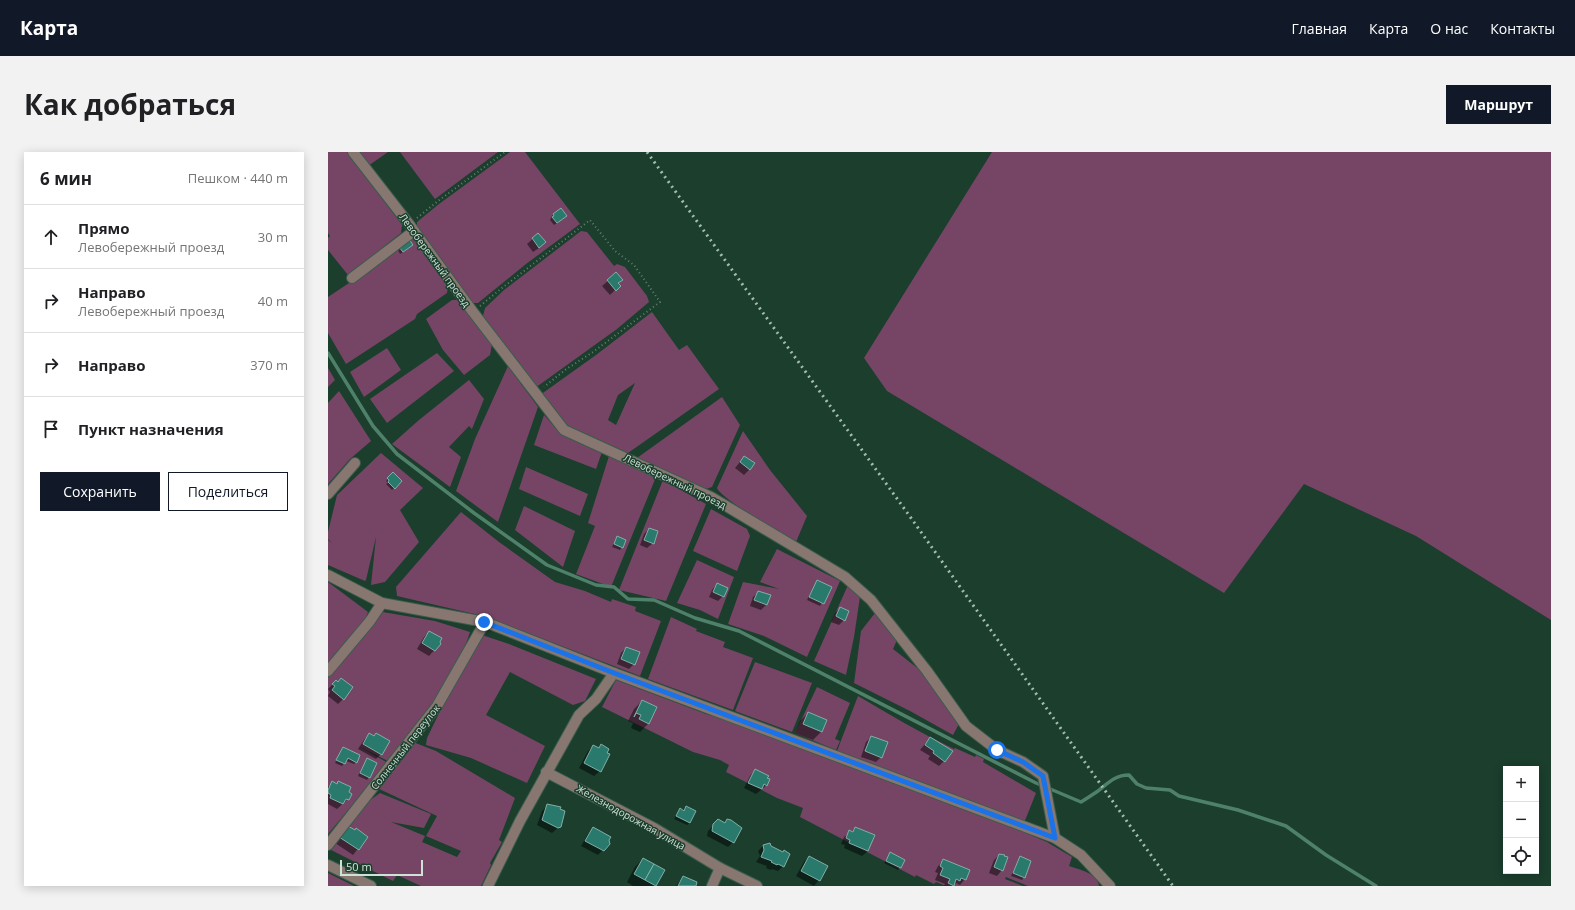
<!DOCTYPE html>
<html lang="ru">
<head>
<meta charset="utf-8">
<style>
  body { margin:0; font-family:"Open Sans",sans-serif; background:#f2f2f2; color:#202124 }
  .controls { position:absolute; right:12px; bottom:12px; display:grid; overflow:hidden; border-radius:0px; box-shadow:0 2px 10px #0003 }
  .controls button { width:36px; height:36px; display:grid; place-items:center; padding:0; border:0; border-bottom:1px solid #e0e0e0; background:#fff; color:#202124; font:20px sans-serif }
  .scale { position:absolute; left:12px; bottom:10px; width:83px; box-sizing:border-box; padding-left:4px; border:2px solid #cfe2d7; border-top:0; font-size:11px; line-height:14px; white-space:nowrap; color:#cfe2d7; -webkit-text-stroke:3px #1b3e2d; paint-order:stroke }
  .stop { position:absolute; width:12px; height:12px; margin:-9px; border:3px solid #1a73e8; border-radius:50%; background:#fff }
  .stop.end { background:#1a73e8; border-color:#fff; box-shadow:0 1px 4px #0008 }
  .list { margin:0; padding:0; list-style:none }
  h2 { display:flex; justify-content:space-between; align-items:center; height:52px; margin:0; padding:0 16px; font-size:17px }
  h2 small { font-size:13px; font-weight:400; color:#757577 }
  .list li { display:grid; grid-template-columns:26px 1fr auto; gap:12px; align-items:center; box-sizing:border-box; height:64px; padding:0 16px; border-top:1px solid #e0e0e0 }
  .list b { display:block; font-size:15px; white-space:nowrap }
  .list p { margin:0; font-size:13px; white-space:nowrap; color:#757577 }
  .list em { font-size:13px; font-style:normal; color:#757577 }
  .actions { display:flex; gap:8px; padding:12px 16px }
  .actions a { flex:1; padding:9px 0; border:1px solid #111827; border-radius:0px; text-align:center; font-size:14px; color:#111827 }
  .actions .main { background:#111827; color:#fff }
  .icon { flex:none; width:22px; height:22px; fill:none; stroke:currentColor; stroke-width:2; stroke-linecap:round; stroke-linejoin:round }
  .map { position:relative; flex:none; width:1223px; height:734px; overflow:hidden; border-radius:0px }
  header { display:flex; align-items:center; gap:24px; box-sizing:border-box; height:56px; padding:0 20px; background:#111827; color:#fff }
  header strong { font-size:19px }
  nav { display:flex; gap:22px; margin-inline-start:auto; font-size:14px }
  .intro { display:flex; align-items:center; justify-content:space-between; box-sizing:border-box; height:96px; padding:0 24px }
  h1 { margin:0; font-size:28px }
  .button { padding:10px 18px; border-radius:0px; background:#111827; color:#fff; font-size:14px; font-weight:700 }
  main { display:flex; gap:24px; padding:0 24px }
  aside { flex:1; background:#fff; border-radius:0px; box-shadow:0 2px 10px #0003 }
  .map>svg:first-child { display:block }
  .green { fill:#764565; fill-rule:evenodd }
  .shadow { fill:#0007 }
  .lines { fill:none; stroke-linecap:round; stroke-linejoin:round }
  .stream { stroke:#4f816a; stroke-width:3.5 }
  .building { fill:#29796d; stroke:#81afa6 }
  .minor-casing { stroke:#3b5c4c; stroke-width:12 }
  .path { stroke:#627f70; stroke-width:2; stroke-dasharray:1 3; stroke-linecap:butt }
  .minor { stroke:#887771; stroke-width:10 }
  .rail { stroke:#a4bbae; stroke-width:3; stroke-dasharray:2 4; stroke-linecap:butt }
  .route { stroke:#1a73e8; stroke-width:5 }
  .labels { text-anchor:middle; stroke-width:3; stroke-linejoin:round; paint-order:stroke }
  .street-label { font-size:10px; fill:#cfe2d7; stroke:#1b3e2d }
</style>
</head>
<body>
<header>
<strong>Карта</strong>
<nav><a>Главная</a><a>Карта</a><a>О нас</a><a>Контакты</a></nav>
</header>
<div class="intro"><h1>Как добраться</h1><a class="button">Маршрут</a></div>
<main>
<aside>
<h2>6 мин<small>Пешком · 440 m</small></h2>
<ul class="list">
<li><svg class="icon" aria-label="ahead" viewBox="0 0 24 24"><path d="M12 20V5M6 11l6-6 6 6"/></svg><div><b>Прямо</b><p>Левобережный проезд</p></div><em>30 m</em></li>
<li><svg class="icon" aria-label="right" viewBox="0 0 24 24"><path d="M7 20v-9h11M14 6l5 5-5 5"/></svg><div><b>Направо</b><p>Левобережный проезд</p></div><em>40 m</em></li>
<li><svg class="icon" aria-label="right" viewBox="0 0 24 24"><path d="M7 20v-9h11M14 6l5 5-5 5"/></svg><div><b>Направо</b></div><em>370 m</em></li>
<li><svg class="icon" aria-label="arrive" viewBox="0 0 24 24"><path d="M6 21V4h12l-3 4 3 4H6"/></svg><div><b>Пункт назначения</b></div></li>
</ul>
<div class="actions"><a class="main">Сохранить</a><a>Поделиться</a></div>
</aside>
<div class="map">
<svg width="1223" height="734" viewBox="0 0 1223 734">
  <rect width="100%" height="100%" fill="#1b3e2d"/>
  <g class="green">
    <path d="M0,0h19l55,73 -1,8 -19,15 1,2 -35,25 -20,-25v-12l2,-2 -2,-3z"/>
    <path d="M30,0h30l-20,14z"/>
    <path d="M72,0h98l-63,47z"/>
    <path d="M182,0h15l55,72 -54,40 -48,39h-5l-56,-75v-6l22,-18z"/>
    <path d="M664,0h559v468l-135,-84 -112,-52 -80,109 -337,-202 -23,-33z"/>
    <path d="M253,79l6,1 27,34 3,-2 8,3 22,29 2,6 -32,27 -82,59 -52,-72 2,-8 19,-18z"/>
    <path d="M84,85l36,50 -1,6 -30,21 -2,5 -69,45 -18,-31v-36l33,-22z"/>
    <path d="M124,148h7l33,44 -2,11 -26,20 -21,-25 -17,-31z"/>
    <path d="M324,160l27,38 8,-5 32,44 -91,64 -64,-29 -24,-29 56,-40zM307,231l-19,42 -8,-5 10,-25z"/>
    <path d="M59,196l14,22 -37,27 -14,-25z"/>
    <path d="M109,201l17,18 -67,52 -17,-24z"/>
    <path d="M180,214l30,41 -40,115 -42,-31 19,-52z"/>
    <path d="M0,216l7,12 -7,7z"/>
    <path d="M141,228l15,19 -12,30 -3,-3 -20,21 12,10 -11,30 -58,-43 27,-24z"/>
    <path d="M11,239l32,50 -21,18 -22,25v-81z"/>
    <path d="M394,245l18,28 -28,62 -6,2 -69,-31z"/>
    <path d="M216,263l16,18 42,19 -6,17 -62,-24z"/>
    <path d="M415,279l27,39 37,46 -11,26c-15,-9 -75,-43 -79,-54z"/>
    <path d="M53,301l42,35 -23,22 19,32 -34,40 -14,3 5,-48 -10,43 -1,1 -37,-16v-25l4,3 -4,-4v-7l9,-37z"/>
    <path d="M281,304l47,21 -45,110 -35,-13 19,-48 -7,-3z"/>
    <path d="M198,315l62,27 -8,22 -61,-27z"/>
    <path d="M335,328l43,24 -40,97 -47,-11z"/>
    <path d="M196,354l51,25 -12,36 -48,-37z"/>
    <path d="M383,357l36,20 3,7 -13,35 -44,-20z"/>
    <path d="M133,360l38,30 56,40 30,9 26,11 1,-3 24,8 -1,4 26,10 -21,55 -157,-60 -86,-20 -1,-9z"/>
    <path d="M449,397l63,32 -33,76 -43,-21 -36,-12 15,-42 36,7 -19,-7z"/>
    <path d="M369,408l37,17 -16,42 -18,-9 -23,-7z"/>
    <path d="M0,430l40,30 -3,8 -37,45z"/>
    <path d="M520,433l12,12 -6,40 -8,38 -32,-14z"/>
    <path d="M55,460l52,9 35,11c-13,44 -52,94 -80,130l-32,-16 30,17 -60,71v-157l51,-62z"/>
    <path d="M547,461l22,27 -4,9 32,25 35,48 -7,13 -43,-24 -56,-28 7,-52z"/>
    <path d="M343,465l26,12 -1,2 29,11 -2,5 30,11 -20,52 -85,-31z"/>
    <path d="M154,483l27,9 87,35 -11,22 -12,4 -63,-33 -24,43 59,31 -18,37 -56,-25 -45,-13 1,-7 16,-33z"/>
    <path d="M427,510l57,21 -20,49 -57,-21z"/>
    <path d="M288,528l90,34 15,4 305,115 21,9 25,15 -3,9c11,4 29,7 30,20h-71l-22,-9 -1,2 18,7h-77l-10,-4 -2,2 -18,-9 -1,2 -115,-60 3,-9 -26,-10 -51,-26 3,-7 -9,-5 -27,-8 -91,-45z"/>
    <path d="M489,535l33,16 -15,36 5,2 -4,9 -41,-17z"/>
    <path d="M530,544c32,19 63,37 96,53l1,-1 20,9 1,-2 8,4 -1,3 53,31 -12,30 -187,-72z"/>
    <path d="M85,590l23,9 79,47 -16,42 3,2 -12,21 1,2 -10,21h-60l-24,-11 -4,6 -62,-31 1,-7 27,-35 21,-15 51,21 -7,14 -33,-6 34,14 -3,6 35,15 4,-6 -35,-15 11,-20 -60,-28z"/>
    <path d="M0,721l26,13h-26z"/>
  </g>
  <g class="shadow">
    <path d="M225,62l11,4 -10,7 -4,-5z"/>
    <path d="M210,82l1,14 -6,4 -6,-8z"/>
    <path d="M82,95l-10,7 -2,-4 2,-2z"/>
    <path d="M288,122l1,10 2,2 -9,9 -8,-9z"/>
    <path d="M416,305l6,12 -6,6 -9,-7z"/>
    <path d="M65,322l8,7 -9,9 -6,-6 2,-1 -2,-2z"/>
    <path d="M321,377l4,14 -6,5 -7,-3 4,-11z"/>
    <path d="M289,386l5,9 -2,3 -8,-3z"/>
    <path d="M489,429l13,6 -10,19 -13,-6z"/>
    <path d="M389,432l6,12 -5,5 -9,-4 3,-7z"/>
    <path d="M431,440l10,4 -3,9 -5,5 -11,-4 3,-9z"/>
    <path d="M512,456l4,12 -5,5 -8,-3 4,-9z"/>
    <path d="M101,480l11,12 -11,12 -12,-7 7,-12z"/>
    <path d="M298,496l8,16 -5,5 -12,-5 4,-11z"/>
    <path d="M8,529l7,18 -5,5 -10,-8 2,-4 -2,-3z"/>
    <path d="M314,549l14,7 -8,16 -8,8 -9,-4 2,-5 -5,-2 6,-12z"/>
    <path d="M480,561l18,7 -5,12 -8,8 -18,-7 5,-12z"/>
    <path d="M41,582l12,20 -5,5 -18,-10 6,-9z"/>
    <path d="M543,585l10,20 -5,5 -15,-5 5,-15z"/>
    <path d="M602,586l14,23 -5,5 -11,-7 2,-3 -10,-6z"/>
    <path d="M273,593l-1,26 -6,5 -15,-8 9,-17 5,-5 5,3z"/>
    <path d="M15,596l13,14 -2,2 -8,-3 -4,5 -7,-3z"/>
    <path d="M39,608l2,17 -2,3 -9,-4z"/>
    <path d="M427,618l11,8 1,7 -11,9 -12,-6 6,-12z"/>
    <path d="M10,630l10,11v6l-11,10 -9,-5v-17l4,-4 4,1z"/>
    <path d="M220,653l12,21 -8,7 -15,-8 5,-14z"/>
    <path d="M359,655l3,16 -3,2 -13,-6 6,-9 3,1z"/>
    <path d="M399,668l6,22 -5,5 -21,-11 1,-5 10,-10 6,3z"/>
    <path d="M528,676l12,23 -6,5 -18,-8 1,-3 -4,-1 3,-7z"/>
    <path d="M265,677l15,11 1,3 -11,12 -17,-9 7,-12z"/>
    <path d="M26,679l13,6 -14,18 -18,-12 8,-11z"/>
    <path d="M435,694l20,20 -5,5 -6,-2 -1,1 -5,-2 1,-2 -11,-4 4,-6 -2,-5z"/>
    <path d="M563,701l13,7 -6,10 -14,-7z"/>
    <path d="M671,703l3,15 -5,6 -8,-3 5,-13z"/>
    <path d="M481,705l17,9 -7,14 -5,6 -18,-10 8,-14z"/>
    <path d="M692,705l4,20 -2,3 -11,-4z"/>
    <path d="M315,707l12,26v1h-22l-6,-4 8,-15z"/>
    <path d="M615,709l22,18 -5,6 -4,-2 -2,3h-10l1,-2 -10,-4 3,-7 -3,-1 3,-6z"/>
    <path d="M355,725l12,9h-19z"/>
  </g>
  <g class="lines">
    <path class="stream" d="M0,201l45,73 24,28 77,59 73,52 49,20 18,2 14,12 26,1 41,18 44,13 297,152 45,19c5,-3 11,-7 17,-11 10,-8 17,-16 31,-16l8,9 9,4 24,2 9,6 59,14 48,16 40,29 50,31"/>
  </g>
  <g class="building">
    <path d="M233,56l6,8 -10,7 -5,-6 2,-1 -1,-2z"/>
    <path d="M210,81l8,9 -7,6 -7,-10z"/>
    <path d="M81,87l4,6 -10,7 -4,-5z"/>
    <path d="M288,120l7,8 -5,3 3,3 -5,5 -9,-11z"/>
    <path d="M416,304l11,7 -5,7 -10,-8z"/>
    <path d="M65,320l9,9 -7,8 -7,-7 1,-2 -2,-2z"/>
    <path d="M321,376l9,3 -4,13 -10,-4z"/>
    <path d="M289,384l9,4 -3,8 -9,-4z"/>
    <path d="M489,428l15,7 -8,17 -15,-7z"/>
    <path d="M389,431l11,5 -4,9 -11,-5z"/>
    <path d="M430,439l13,4 -4,10 -13,-5z"/>
    <path d="M512,455l9,4 -4,10 -9,-5z"/>
    <path d="M101,479l13,7 -2,4 1,2 -6,7 -13,-8z"/>
    <path d="M298,495l14,5 -5,13 -14,-6z"/>
    <path d="M13,526l12,9 -9,13 -12,-10 3,-4 -3,-2 4,-4 2,2z"/>
    <path d="M314,548l15,7 -8,17 -10,-5 2,-4 -5,-2 -2,4z"/>
    <path d="M480,560l19,8 -5,12 -19,-8z"/>
    <path d="M41,581l5,3 2,-3 14,8 -8,14 -19,-11z"/>
    <path d="M543,584l17,6 -6,16 -17,-7z"/>
    <path d="M602,585l23,14 -8,11 -12,-9 1,-2 -9,-6z"/>
    <path d="M273,592l8,5 -2,4 3,1 -9,18 -17,-9 9,-18 6,3z"/>
    <path d="M15,595l17,8 -3,8 -9,-5 -3,6 -9,-4z"/>
    <path d="M39,606l10,5 -7,15 -10,-5z"/>
    <path d="M427,617l14,7 -2,2 3,1 -3,7 -3,-2 -2,5 -14,-6z"/>
    <path d="M4,629l5,3 1,-3 13,6 -2,5 3,2 -3,6 -3,-1 -3,5 -13,-6 1,-3 -3,-2v-3z"/>
    <path d="M219,652l14,3 -1,2 5,2 -4,16 -3,1 -16,-8z"/>
    <path d="M358,654l10,5 -6,12 -14,-7 4,-8 4,3z"/>
    <path d="M390,667l7,4 2,-4 4,1 11,8 -8,15 -22,-12 1,-7z"/>
    <path d="M20,674l7,4 1,-2 12,9 -9,13 -20,-13z"/>
    <path d="M265,675l18,10 -2,3 1,4 -6,7 -19,-10z"/>
    <path d="M527,675l20,8 -7,16 -19,-8 1,-3 -4,-2 3,-8 4,2z"/>
    <path d="M442,691l1,3 12,6 1,-2 6,4 -6,13 -6,-3 -1,1 -6,-3 1,-1 -11,-4 3,-7 -1,-5z"/>
    <path d="M562,700l15,8 -4,8 -15,-7z"/>
    <path d="M671,702l6,1 -1,1 4,1 -5,14 -9,-4z"/>
    <path d="M481,704l19,10 -8,15 -19,-10z"/>
    <path d="M692,704l11,5 -6,17 -12,-5z"/>
    <path d="M315,706l11,6 -9,16 -11,-6z"/>
    <path d="M615,707l27,11 -4,10 -5,-2 -1,3 -4,-2 -2,7 -6,-3 2,-4 -10,-4 3,-7 -3,-2z"/>
    <path d="M326,712l11,6 -9,16 -11,-6z"/>
    <path d="M355,724l14,6 -1,4h-18z"/>
  </g>
  <g class="lines">
    <g class="minor-casing">
      <g id="minor">
        <path d="M25,0l56,72 64,88 91,118 147,67 134,80 26,23 56,71 39,55 31,24 26,12 20,14 12,62"/>
        <path d="M24,126l62,-47"/>
        <path d="M0,342l27,-31"/>
        <path d="M0,423l54,28 103,19 129,51 441,165 26,17 29,31"/>
        <path d="M0,519l42,-50 12,-18"/>
        <path d="M218,620l108,56 66,40 37,18"/>
        <path d="M0,693l109,-139 48,-84"/>
        <path d="M0,713l43,21"/>
        <path d="M160,734l32,-65 59,-106 17,-16 18,-26"/>
        <path d="M384,734l8,-18"/>
      </g>
    </g>
    <g class="path">
      <path d="M89,66l21,-17 67,-49"/>
      <path d="M152,154l22,-18 88,-68 25,31 19,14 26,37 -67,50 -28,18 -21,17"/>
    </g>
    <use href="#minor" class="minor"/>
    <path class="rail" d="M319,0l264,366 262,368"/>
  </g>
  <g class="lines">
    <path class="route" d="M156,470l130,51 441,165 -12,-62 -20,-14 -26,-12"/>
  </g>
  <g class="labels">
    <g class="street-label">
      <text transform="translate(107 108) rotate(54)" y="4">Левобережный проезд</text>
      <text transform="translate(347 329) rotate(26)" y="4">Левобережный проезд</text>
      <text transform="translate(77 595) rotate(-52)" y="4">Солнечный переулок</text>
      <text transform="translate(303 665) rotate(29)" y="4">Железнодорожная улица</text>
    </g>
  </g>
</svg>
<div class="controls">
<button>+</button>
<button>−</button>
<button><svg class="icon" aria-label="locate" viewBox="0 0 24 24"><circle cx="12" cy="12" r="6"/><path d="M12 2v4M12 18v4M2 12h4M18 12h4"/></svg></button>
</div>
<div class="scale">50 m</div>
<div class="stop" style="left:669px;top:598px"></div>
<div class="stop end" style="left:156px;top:470px"></div>
</div>
</main>
</body>
</html>
